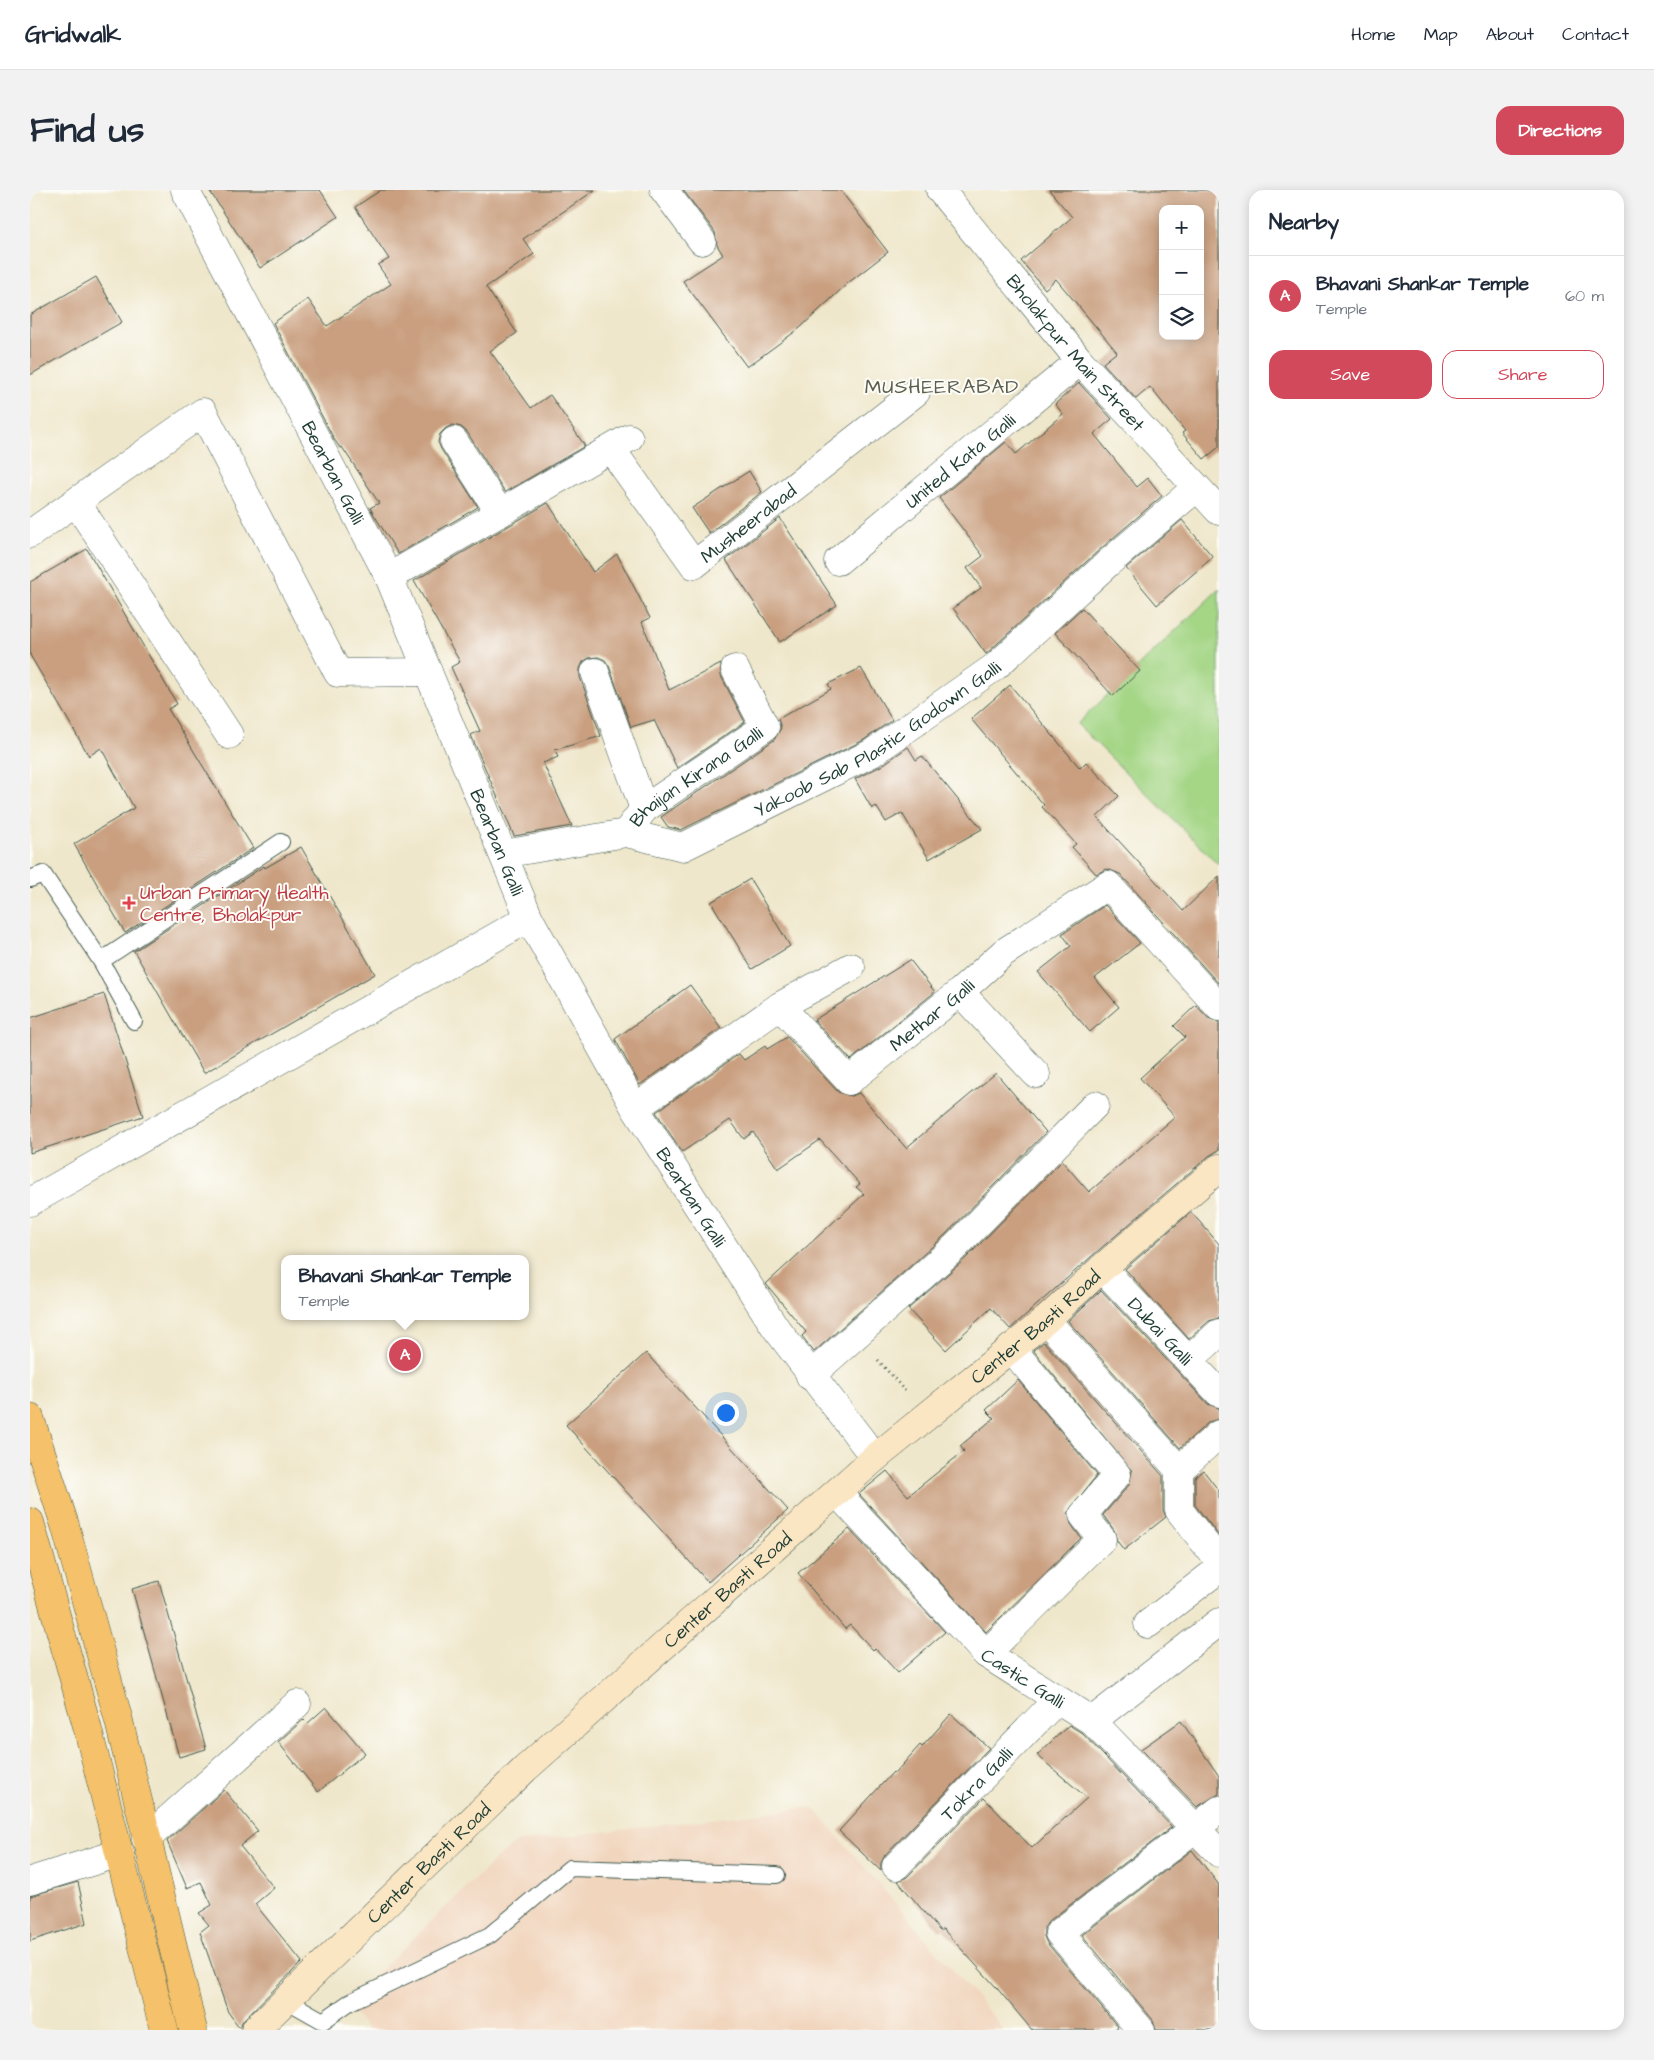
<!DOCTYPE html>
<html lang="en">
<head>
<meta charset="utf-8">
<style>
  body { margin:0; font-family:"Architects Daughter",sans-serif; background:#f2f2f3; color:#1f2937 }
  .controls { position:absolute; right:15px; top:15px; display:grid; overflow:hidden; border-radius:10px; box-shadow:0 2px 12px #0003 }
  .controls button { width:45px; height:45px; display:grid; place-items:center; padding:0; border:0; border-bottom:1px solid #e0e1e3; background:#fff; color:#1f2937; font:25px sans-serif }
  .you { position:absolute; left:695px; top:1222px; width:18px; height:18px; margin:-12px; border:4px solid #fff; border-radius:50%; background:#1a73e8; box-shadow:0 0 0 8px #1a73e833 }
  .badge { display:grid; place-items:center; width:32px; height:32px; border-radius:50%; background:#d1495b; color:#fff; font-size:16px; font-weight:700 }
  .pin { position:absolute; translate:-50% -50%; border:2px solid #fff; box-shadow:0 1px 5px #0006 }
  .popup { position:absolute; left:251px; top:1065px; width:248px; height:65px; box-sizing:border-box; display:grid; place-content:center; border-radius:10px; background:#fff; filter:drop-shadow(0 1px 4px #0005); font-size:16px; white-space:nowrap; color:#747a83 }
  .popup b { font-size:19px; color:#1f2937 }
  .popup::after { content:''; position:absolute; left:50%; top:100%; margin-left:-10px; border:10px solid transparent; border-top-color:#fff }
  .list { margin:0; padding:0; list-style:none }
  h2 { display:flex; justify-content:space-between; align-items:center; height:65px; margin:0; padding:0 20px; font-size:21px }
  h2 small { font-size:16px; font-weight:400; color:#747a83 }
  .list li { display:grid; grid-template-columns:32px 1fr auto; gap:15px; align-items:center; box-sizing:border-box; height:80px; padding:0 20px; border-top:1px solid #e0e1e3 }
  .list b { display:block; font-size:19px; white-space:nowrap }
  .list p { margin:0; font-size:16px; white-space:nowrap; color:#747a83 }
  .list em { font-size:16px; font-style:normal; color:#747a83 }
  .actions { display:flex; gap:10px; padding:15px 20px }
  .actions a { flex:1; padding:11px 0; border:1px solid #d1495b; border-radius:15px; text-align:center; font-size:18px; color:#d1495b }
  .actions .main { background:#d1495b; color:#fff }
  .icon { flex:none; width:28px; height:28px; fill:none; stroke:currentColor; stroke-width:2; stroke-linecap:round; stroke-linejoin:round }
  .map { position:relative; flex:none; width:1189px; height:1840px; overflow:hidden; border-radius:15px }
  header { display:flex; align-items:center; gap:30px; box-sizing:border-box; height:70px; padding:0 25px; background:#fff; border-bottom:1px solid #e0e1e3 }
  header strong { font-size:24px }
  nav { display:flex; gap:28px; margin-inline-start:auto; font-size:18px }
  .intro { display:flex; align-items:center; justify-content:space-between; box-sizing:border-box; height:120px; padding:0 30px }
  h1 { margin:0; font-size:35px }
  .button { padding:12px 22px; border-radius:15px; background:#d1495b; color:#fff; font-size:18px; font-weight:700 }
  main { display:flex; gap:30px; padding:0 30px }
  aside { flex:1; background:#fff; border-radius:15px; box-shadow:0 2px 12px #0003 }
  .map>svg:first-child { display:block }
  .built { fill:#f1d5bd }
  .green { fill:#a4d686; stroke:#628a5d }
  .building { fill:#c99f7f; fill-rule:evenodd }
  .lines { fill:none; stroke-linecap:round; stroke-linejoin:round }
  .lane-casing { stroke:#3e564b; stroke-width:18 }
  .street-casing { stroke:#3e564b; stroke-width:29 }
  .secondary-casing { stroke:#3e564b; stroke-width:29 }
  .primary-casing { stroke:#3e564b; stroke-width:29 }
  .path { stroke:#3e564b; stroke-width:3; stroke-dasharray:1 4; stroke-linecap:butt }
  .lane { stroke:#fff; stroke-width:16 }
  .street { stroke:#fff; stroke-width:28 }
  .secondary { stroke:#fbe6c4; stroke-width:28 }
  .primary { stroke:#f5c16b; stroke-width:28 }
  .health-dot { fill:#e0444e; stroke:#fdfcf7; stroke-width:2 }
  .labels { text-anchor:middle; stroke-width:4; stroke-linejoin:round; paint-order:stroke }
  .street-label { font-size:19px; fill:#1f3d34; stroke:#fdfcf7 }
  .health-label { font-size:19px; fill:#be3a42; stroke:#fdfcf7; text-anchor:start }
  .neighbourhood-label { font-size:20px; letter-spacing:1px; fill:#5a5f4e; stroke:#fdfcf7 }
</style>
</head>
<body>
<header>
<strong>Gridwalk</strong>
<nav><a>Home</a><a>Map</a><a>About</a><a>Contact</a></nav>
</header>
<div class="intro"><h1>Find us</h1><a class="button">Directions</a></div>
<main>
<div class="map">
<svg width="1189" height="1840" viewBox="0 0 1189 1840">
  <rect width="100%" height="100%" fill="#fdfcf7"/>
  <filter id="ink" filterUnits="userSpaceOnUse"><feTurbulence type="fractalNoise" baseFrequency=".02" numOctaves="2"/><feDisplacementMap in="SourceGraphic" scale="10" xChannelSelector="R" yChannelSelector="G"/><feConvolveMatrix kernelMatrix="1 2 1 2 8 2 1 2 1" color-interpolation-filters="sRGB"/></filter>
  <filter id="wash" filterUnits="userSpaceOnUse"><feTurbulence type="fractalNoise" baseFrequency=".0096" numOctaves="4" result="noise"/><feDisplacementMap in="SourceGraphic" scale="20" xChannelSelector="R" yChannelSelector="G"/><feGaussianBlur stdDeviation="1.12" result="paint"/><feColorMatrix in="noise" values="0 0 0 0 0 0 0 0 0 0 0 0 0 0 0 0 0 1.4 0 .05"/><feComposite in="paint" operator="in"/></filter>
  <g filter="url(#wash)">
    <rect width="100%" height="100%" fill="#efe7cb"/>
    <path class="built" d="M783,1617l191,223h-636l-23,-26 154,-148 18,-14z"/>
    <path class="green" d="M1189,399v276l-142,-141z"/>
    <g id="blocks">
      <g class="building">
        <path d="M179,0h111l18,27 -78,51z"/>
        <path d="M351,0h214l-72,49 11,15 -48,33 31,46 -27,18 41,57 19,-13 35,51 -80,46 -38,-60 -6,-5 -8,-2 -7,3 -6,6 -2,8 3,7 37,58 -80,47 -28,-46 9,-5 -37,-56 -2,1 -6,-9 -61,-116 35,-24 19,27 64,-42 -13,-19 11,-6 -34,-52z"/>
        <path d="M653,0h157l48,62 -40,31 -48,45 -53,39 -64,-86 40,-26 -6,-10 -2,-13z"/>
        <path d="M1019,0h170v257l-15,12 -22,-26 3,-2 -35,-44 -14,12 -33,-36 14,-11 -61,-73 -11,10 -24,-28 51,-44zM1133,19h37v127h-37z"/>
        <path d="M66,87l26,45 -92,53v-60z"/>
        <path d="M1049,193l33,36 -18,15 43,53 11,-9 14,18 -65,56 -111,102 -33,-46 28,-20 -14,-20 16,-12 -44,-58 67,-56 10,12 47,-40 -8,-10z"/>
        <path d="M719,281l13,21 -53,41 -17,-25z"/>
        <path d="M518,313l45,69 24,-18 33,64 -8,4 27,68 52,-26v12l24,46 -68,46 -23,-48 -23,7 -22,-61 -4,-6 -7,-3 -9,1 -6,4 -3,7v8l21,59 -46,14 3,7 -15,6 29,63 -58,10 -43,-101 9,-4 -29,-64 9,-5 -46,-81z"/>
        <path d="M750,328l57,87 -57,37 -54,-82z"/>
        <path d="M1152,330l31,37 -56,48 -31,-37z"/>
        <path d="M57,359l90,155 -9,5 85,139 -128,85 -51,-89 60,-36 -33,-60 -12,8 -59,-101v-73z"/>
        <path d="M1052,418l58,63 -27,25 -58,-63z"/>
        <path d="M831,478l31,52 -28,20 -183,90 -13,-3 -7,-10 113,-77 7,-12 -3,-9 53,-30 -3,-5z"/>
        <path d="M980,495l70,83 6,-6 33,34 -22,21 86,94 36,-35v108l-99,-110 -13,-5 -11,5 -24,-27 4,-3 -34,-37 2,-2 -73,-86z"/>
        <path d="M878,557l8,13 6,-4 60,73 -53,30 -27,-46 -16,9 -10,-16 -4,3 -17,-30 26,-13z"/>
        <path d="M271,657l74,127 -171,99 -70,-122 130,-85 1,2z"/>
        <path d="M720,689l40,67 -38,23 -41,-67z"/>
        <path d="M1075,715l35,38 -45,35 24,29 -29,25 -52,-60 33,-26 -9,-12z"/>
        <path d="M880,770l25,32 -84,68 -37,-40z"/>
        <path d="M660,795l31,43 -81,57 -25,-46z"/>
        <path d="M74,804l39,122 -113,37v-135z"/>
        <path d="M1166,815l12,13 11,4v128l-10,6 -117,100 -82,73 -19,-21 -45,42 -38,-41 57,-50 97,-98 27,31 86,-75 -35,-39 45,-41 -11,-11z"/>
        <path d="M757,847l51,55 13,4 8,-3 47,55 90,-75 50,59 -103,105 -129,115 -12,-16 4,-4 -40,-48 98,-90 -8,-7 4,-3 -40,-44 -42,29 -25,-37 -9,7 -14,-19 -48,32 -26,-40 83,-58 5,6 21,-14 2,3z"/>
        <path d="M1161,1022l28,32v74l-10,3 -20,18 -64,-70z"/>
        <path d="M1071,1100l107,114 11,4v11l-10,3 -29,26 -112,-127z"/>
        <path d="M1014,1152l119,134v34l3,7 -42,33 -7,-9 -3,-11 -11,-15 26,-30 3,-14 -99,-121z"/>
        <path d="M616,1163l142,157 -80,72 -142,-157z"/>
        <path d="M988,1190l79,95 -29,37 3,12 10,14 -95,94 -127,-138 28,-23 21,25 56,-45 -4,-5 34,-28 -8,-8z"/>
        <path d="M1173,1280l16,21v45l-24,-31v-28z"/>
        <path d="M819,1339l96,103 -47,41 -23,-25 -2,2 -23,-25 -5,4 -47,-56z"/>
        <path d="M129,1391l47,168 -27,8 -47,-168z"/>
        <path d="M296,1517l39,46 -47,39 -40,-50 26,-23 4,4z"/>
        <path d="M921,1524l38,34 -104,107 -4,8v8l-42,-40 54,-59 2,1 25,-28 2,2z"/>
        <path d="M1151,1531l38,55v18l-22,13 -56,-58z"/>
        <path d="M1039,1535l13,8 90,94 -123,94 -5,7v8l3,7 71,84 -5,3h-81l-36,-43 -53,-58 -3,2 -42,-50 9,-4 77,-79 48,50 55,-50 -50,-43z"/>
        <path d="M194,1600l34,41 -18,15 34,42 -19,16 47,58 -58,57 -5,8 -11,-15 -28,-80 9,-7 -10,-12 13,-8 -11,-23 -14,6 -20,-47z"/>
        <path d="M1162,1660l27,35v145h-63l-3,-10 -71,-85z"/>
        <path d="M48,1692l9,41 -57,18v-45z"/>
      </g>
    </g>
  </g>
  <g filter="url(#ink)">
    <use href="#blocks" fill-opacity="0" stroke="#3e564b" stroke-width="1"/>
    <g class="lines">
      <g class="lane-casing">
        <g id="lane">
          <path d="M0,689l13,-5 58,87 33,60"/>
          <path d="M71,771l180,-119"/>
          <path d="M256,1810l37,21 27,-19 140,-67 80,-67 207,7"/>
        </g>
      </g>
      <g class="street-casing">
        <g id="street">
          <path id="s1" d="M155,0l204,387 140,341 106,190 140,219 100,131"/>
          <path d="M634,0l38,51"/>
          <path id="s2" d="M910,0l140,171 139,150"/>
          <path d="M424,251l46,72"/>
          <path id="s3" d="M581,259l83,116 222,-173"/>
          <path d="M46,312l153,233"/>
          <path d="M0,344l173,-122 135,261 90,-1"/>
          <path id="s4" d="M808,371l242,-200"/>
          <path d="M359,387l240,-139"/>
          <path d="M565,482l49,137"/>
          <path id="s5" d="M596,643l18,-24 121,-82 -30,-58"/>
          <path id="s6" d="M473,664l123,-21 57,14 189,-94 124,-87 111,-102 89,-76"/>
          <path d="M930,802l76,82"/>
          <path d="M750,816l71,-39"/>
          <path id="s7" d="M605,918l145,-102 69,75 111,-89 43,-39 105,-68 111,122"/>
          <path d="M0,1012l499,-284"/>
          <path id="s8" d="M1072,1078l117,125"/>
          <path d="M1016,1130l133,150"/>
          <path d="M1159,1170l30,-27"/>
          <path d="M780,1186l144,-128 141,-143"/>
          <path d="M1189,1244l-40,36v40l40,51"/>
          <path id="s9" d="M808,1304l148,160 106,67 127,132"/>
          <path d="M1118,1434l71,-55"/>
          <path d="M956,1464l116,-115 -19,-24 34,-40 -106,-127"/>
          <path d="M1062,1531l127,-99"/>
          <path d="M116,1649l151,-135"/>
          <path id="s10" d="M866,1676l161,-166"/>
          <path d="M0,1691l90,-28"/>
          <path d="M1111,1840l-82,-97 160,-123"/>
        </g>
      </g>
      <g class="secondary-casing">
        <g id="secondary">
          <path id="s11" d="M225,1840l270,-261 350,-311 171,-138 56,-52 117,-100"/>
        </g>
      </g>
      <g class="primary-casing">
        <g id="primary">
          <path d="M0,1228l35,107 53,192 75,313"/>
          <path d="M0,1332l57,204 77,304"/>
        </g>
      </g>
      <path class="path" d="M848,1170l27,31"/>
      <use href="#lane" class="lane"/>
      <use href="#street" class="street"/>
      <use href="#secondary" class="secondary"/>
      <use href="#primary" class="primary"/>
    </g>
  </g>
  <path class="health-dot" d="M96.5 705.5h5v5h5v5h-5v5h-5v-5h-5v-5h5z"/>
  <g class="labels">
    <g class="street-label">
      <text dy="7" stroke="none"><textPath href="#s2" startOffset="212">Bholakpur Main Street</textPath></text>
      <text dy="7" stroke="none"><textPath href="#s4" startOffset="158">United Kata Galli</textPath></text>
      <text dy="7" stroke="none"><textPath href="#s1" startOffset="319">Bearban Galli</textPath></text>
      <text dy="7" stroke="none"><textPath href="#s3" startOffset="211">Musheerabad</textPath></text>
      <text dy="7" stroke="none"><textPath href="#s6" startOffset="406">Yakoob Sab Plastic Godown Galli</textPath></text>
      <text dy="7" stroke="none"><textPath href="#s5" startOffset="91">Bhaijan Kirana Galli</textPath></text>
      <text dy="7" stroke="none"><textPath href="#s1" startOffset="724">Bearban Galli</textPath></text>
      <text dy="7" stroke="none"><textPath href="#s7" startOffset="385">Methar Galli</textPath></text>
      <text dy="7" stroke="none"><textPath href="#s1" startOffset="1129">Bearban Galli</textPath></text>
      <text dy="7" stroke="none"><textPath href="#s11" startOffset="1051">Center Basti Road</textPath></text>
      <text dy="7" stroke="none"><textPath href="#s8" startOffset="86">Dubai Galli</textPath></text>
      <text dy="7" stroke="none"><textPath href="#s11" startOffset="646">Center Basti Road</textPath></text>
      <text dy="7" stroke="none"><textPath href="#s9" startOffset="262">Castic Galli</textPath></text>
      <text dy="7" stroke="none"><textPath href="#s10" startOffset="115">Tokra Galli</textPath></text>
      <text dy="7" stroke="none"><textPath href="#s11" startOffset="241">Center Basti Road</textPath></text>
    </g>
    <g class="health-label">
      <text x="110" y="709">Urban Primary Health<tspan x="110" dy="22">Centre, Bholakpur</tspan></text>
    </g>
    <g class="neighbourhood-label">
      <text x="912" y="203">MUSHEERABAD</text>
    </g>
  </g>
</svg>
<div class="controls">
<button>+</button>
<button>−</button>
<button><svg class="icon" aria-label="layers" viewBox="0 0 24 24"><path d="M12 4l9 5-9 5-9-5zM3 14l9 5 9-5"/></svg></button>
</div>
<div class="you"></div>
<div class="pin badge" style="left:375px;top:1165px">A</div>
<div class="popup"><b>Bhavani Shankar Temple</b>Temple</div>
</div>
<aside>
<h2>Nearby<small></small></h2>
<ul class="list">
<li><span class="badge">A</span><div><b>Bhavani Shankar Temple</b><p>Temple</p></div><em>60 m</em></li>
</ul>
<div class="actions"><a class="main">Save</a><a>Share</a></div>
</aside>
</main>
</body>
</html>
